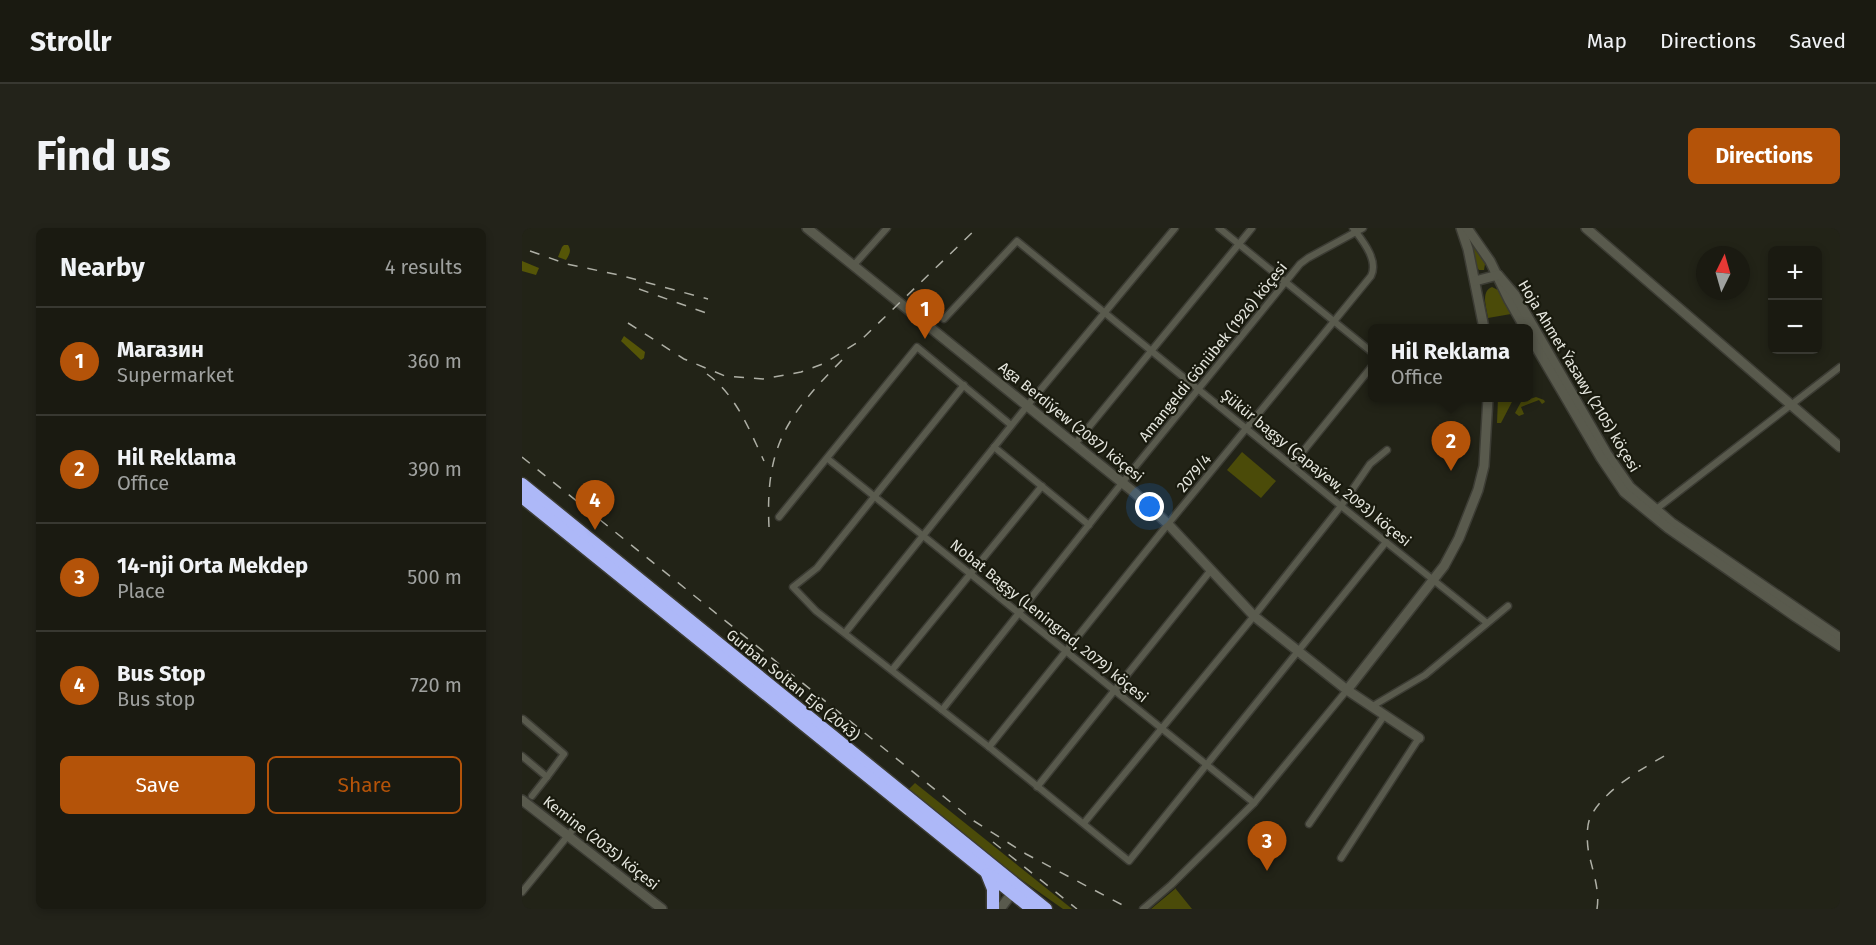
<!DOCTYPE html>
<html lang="en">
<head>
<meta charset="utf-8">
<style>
  body { margin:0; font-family:"Fira Sans",sans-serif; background:#23231a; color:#f1f3f6 }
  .controls { position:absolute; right:18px; top:18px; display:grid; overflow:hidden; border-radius:9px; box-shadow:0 3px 9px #0003 }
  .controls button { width:54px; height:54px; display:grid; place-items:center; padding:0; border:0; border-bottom:2px solid #383831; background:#1a1a11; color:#f1f3f6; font:30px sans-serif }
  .compass { position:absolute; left:1174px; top:18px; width:54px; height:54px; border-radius:50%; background:#1a1a11; box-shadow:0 3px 9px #0003; rotate:5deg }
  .you { position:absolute; left:628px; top:279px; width:21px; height:21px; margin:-15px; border:4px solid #fff; border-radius:50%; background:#1a73e8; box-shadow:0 0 0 9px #1a73e833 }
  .badge { display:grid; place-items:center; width:39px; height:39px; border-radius:50%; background:#b45309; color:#fff; font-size:20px; font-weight:700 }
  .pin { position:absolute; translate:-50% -50px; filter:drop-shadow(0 2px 3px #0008) }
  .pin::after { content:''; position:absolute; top:32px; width:21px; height:18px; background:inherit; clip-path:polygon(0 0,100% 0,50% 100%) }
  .popup { position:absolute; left:846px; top:96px; width:165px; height:78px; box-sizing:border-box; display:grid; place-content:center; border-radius:9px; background:#1a1a11; filter:drop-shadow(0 2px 4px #0005); font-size:20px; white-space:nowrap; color:#9fa19f }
  .popup b { font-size:22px; color:#f1f3f6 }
  .popup::after { content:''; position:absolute; left:50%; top:100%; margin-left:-12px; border:12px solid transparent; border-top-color:#1a1a11 }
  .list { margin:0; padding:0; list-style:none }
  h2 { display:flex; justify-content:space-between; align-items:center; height:78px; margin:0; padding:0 24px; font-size:26px }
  h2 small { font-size:20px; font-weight:400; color:#9fa19f }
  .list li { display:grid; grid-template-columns:39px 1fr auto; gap:18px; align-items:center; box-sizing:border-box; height:108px; padding:0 24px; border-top:2px solid #383831 }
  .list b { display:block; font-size:22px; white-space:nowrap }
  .list p { margin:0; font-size:20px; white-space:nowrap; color:#9fa19f }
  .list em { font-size:20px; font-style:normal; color:#9fa19f }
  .actions { display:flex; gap:12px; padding:18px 24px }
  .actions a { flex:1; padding:14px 0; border:2px solid #b45309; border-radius:9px; text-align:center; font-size:21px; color:#b45309 }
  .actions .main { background:#b45309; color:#fff }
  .map { position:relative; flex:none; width:1318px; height:681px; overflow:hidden; border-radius:9px }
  header { display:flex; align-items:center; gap:36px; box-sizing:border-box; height:84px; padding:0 30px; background:#1a1a11; border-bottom:2px solid #383831 }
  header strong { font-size:28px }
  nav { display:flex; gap:33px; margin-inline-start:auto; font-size:21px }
  .intro { display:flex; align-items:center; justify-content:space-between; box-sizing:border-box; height:144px; padding:0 36px }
  h1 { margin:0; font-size:42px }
  .button { padding:15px 27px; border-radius:9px; background:#b45309; color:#fff; font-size:21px; font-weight:700 }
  main { display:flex; gap:36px; padding:0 36px }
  aside { flex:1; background:#1a1a11; border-radius:9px; box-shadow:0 3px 9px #0003 }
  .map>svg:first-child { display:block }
  .green { fill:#4b4b09 }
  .forest { fill:#555507 }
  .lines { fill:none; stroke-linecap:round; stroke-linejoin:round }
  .street-casing { stroke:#3c3c34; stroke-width:9 }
  .secondary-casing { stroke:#3c3c34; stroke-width:12 }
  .highway-casing { stroke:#3c3c34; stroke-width:15 }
  .street { stroke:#595a4d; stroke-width:6 }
  .secondary { stroke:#595a4d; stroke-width:9 }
  .highway { stroke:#adb8f8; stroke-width:12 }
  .rail { stroke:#aeafa5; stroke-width:1.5; stroke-dasharray:10 10; stroke-linecap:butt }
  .labels { text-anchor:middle; stroke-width:4.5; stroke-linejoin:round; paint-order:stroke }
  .street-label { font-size:15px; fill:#e5e6de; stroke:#191a0e }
</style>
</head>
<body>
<header>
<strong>Strollr</strong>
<nav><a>Map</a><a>Directions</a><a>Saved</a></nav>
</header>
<div class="intro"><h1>Find us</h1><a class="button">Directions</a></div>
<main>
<aside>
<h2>Nearby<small>4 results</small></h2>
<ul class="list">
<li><span class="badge">1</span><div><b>Магазин</b><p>Supermarket</p></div><em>360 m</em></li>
<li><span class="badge">2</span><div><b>Hil Reklama</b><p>Office</p></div><em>390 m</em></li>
<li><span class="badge">3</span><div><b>14-nji Orta Mekdep</b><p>Place</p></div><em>500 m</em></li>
<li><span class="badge">4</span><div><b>Bus Stop</b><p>Bus stop</p></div><em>720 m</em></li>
</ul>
<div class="actions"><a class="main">Save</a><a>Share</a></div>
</aside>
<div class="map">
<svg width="1318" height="681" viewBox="0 0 1318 681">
  <rect width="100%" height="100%" fill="#222317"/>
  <g class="green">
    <path d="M949,16l3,1 11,19 -1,6h-5l-2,-3z"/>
    <path d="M970,59l6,3 13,24 -23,4c-1,-10 -8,-26 4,-31z"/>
    <path d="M1014,169l8,3 1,2 -3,2 -3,-4 -18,7 3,7 -5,2 -4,-3 6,-11z"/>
    <path d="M976,170h16l-13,25h-4z"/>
    <path d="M720,224l34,29 -15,17 -34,-28z"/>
    <path d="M393,555l156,125 1,1h-9l-48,-34 -104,-84 -2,-2z"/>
    <path d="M653,660l17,21h-41l24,-20z"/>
  </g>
  <g class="forest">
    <path d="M42,17h4c4,6 1,10 -2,15l-8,-3 4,-10z"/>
    <path d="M0,33l17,7 -3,7 -14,-4z"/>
    <path d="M102,108l21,16 -1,6 -3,2 -20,-19z"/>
  </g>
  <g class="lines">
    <g class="street-casing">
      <g id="street">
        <path d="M697,0l154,125"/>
        <path d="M331,38l34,-38"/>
        <path d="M422,91l73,-78 324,265 146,117"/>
        <path d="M442,157l-147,183 -24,19 23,24 173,136 140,114 257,-319"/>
        <path d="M553,216l177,-216"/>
        <path d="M472,219l95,78"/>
        <path d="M306,231l426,344"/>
        <path d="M770,237l81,-100"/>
        <path d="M1133,282l185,-143"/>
        <path d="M257,289l138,-170 94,78"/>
        <path d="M323,405l182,-227 148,-178"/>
        <path d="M370,442l150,-184"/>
        <path d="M849,479l54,-32 83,-69"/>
        <path d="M420,482l180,-227 178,-219 8,-6 55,-30"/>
        <path d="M467,519l179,-223 203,-248c8,-16 -9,-36 -18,-48"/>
        <path d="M0,528l25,21 17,-23 -41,-35"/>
        <path d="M515,559l174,-217"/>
        <path d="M10,568l15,-19"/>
        <path d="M562,595l170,-207 87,-110 29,-42 17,-14"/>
        <path d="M787,596l75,-108"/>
        <path d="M819,630l78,-120"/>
        <path d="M0,664l53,-65"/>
        <path d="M621,681l28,-24 83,-82 93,-113"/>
      </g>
    </g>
    <g class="secondary-casing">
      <g id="secondary">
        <path d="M285,0l328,265 33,31 86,92 93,74 72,48"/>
        <path d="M939,0l7,21 16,79"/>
        <path d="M945,0l23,33 19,39 16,28"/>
        <path d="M1064,0l254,219"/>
        <path d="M976,47l17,20 92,159 23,33 42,36 168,115"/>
        <path d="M953,53l23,-6"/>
        <path d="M1007,107l72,123 23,34 44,36 128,89 44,29"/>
        <path d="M825,462l97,-124 15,-28 19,-48 6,-24 4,-68"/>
        <path d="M0,572l140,109"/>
        <path d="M478,681l15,-20"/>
      </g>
    </g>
    <g class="highway-casing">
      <g id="highway">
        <path d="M0,256l524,425"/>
        <path d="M0,269l510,412"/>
        <path d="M465,646l6,15v20"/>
      </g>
    </g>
    <use href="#street" class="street"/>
    <use href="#secondary" class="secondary"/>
    <use href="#highway" class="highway"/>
    <g class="rail">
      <path d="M8,23l37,13 52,11 89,24"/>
      <path d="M117,61l70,25"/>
      <path d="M106,95l56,36 41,17 38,3 38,-7 24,-9 36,-23 116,-112"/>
      <path d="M185,146c29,21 42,55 57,87"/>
      <path d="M0,229l452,364 52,33 104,55"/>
      <path d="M247,299c-4,-83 19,-112 75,-169"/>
      <path d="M471,614l84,67"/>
      <path d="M1075,681c3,-18 -4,-37 -8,-55 -2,-9 -3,-27 1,-36 13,-28 53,-50 78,-64"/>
    </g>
  </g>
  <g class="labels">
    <g class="street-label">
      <text transform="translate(691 124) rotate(-51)" y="5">Amangeldi Gönübek (1926) köçesi</text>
      <text transform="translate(1057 148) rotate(59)" y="5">Hoja Ahmet Ýasawy (2105) köçesi</text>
      <text transform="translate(549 194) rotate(39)" y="5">Aga Berdiýew (2087) köçesi</text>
      <text transform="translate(794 240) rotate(39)" y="5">Şükür bagşy (Çapaýew, 2093) köçesi</text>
      <text transform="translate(672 245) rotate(-50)" y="5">2079/4</text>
      <text transform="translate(527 393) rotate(39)" y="5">Nobat Bagşy (Leningrad, 2079) köçesi</text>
      <text transform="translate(271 457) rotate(39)" y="5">Gurban Soltan Eje (2043)</text>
      <text transform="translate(79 615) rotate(38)" y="5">Kemine (2035) köçesi</text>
    </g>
  </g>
</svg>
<div class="controls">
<button>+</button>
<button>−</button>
</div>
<svg class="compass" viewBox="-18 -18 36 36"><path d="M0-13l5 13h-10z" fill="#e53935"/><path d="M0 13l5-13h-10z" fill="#9fa19f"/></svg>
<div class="you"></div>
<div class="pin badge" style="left:403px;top:111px">1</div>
<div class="pin badge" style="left:929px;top:243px">2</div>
<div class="popup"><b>Hil Reklama</b>Office</div>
<div class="pin badge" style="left:745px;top:643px">3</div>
<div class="pin badge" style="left:73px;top:302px">4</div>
</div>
</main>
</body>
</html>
